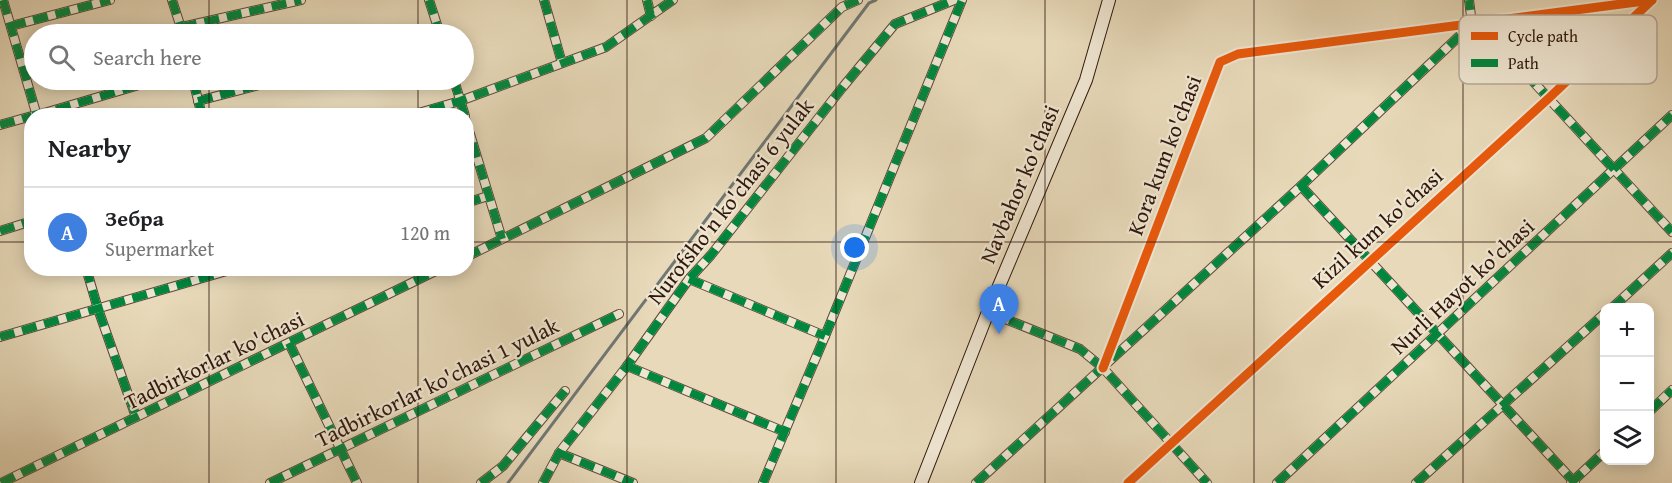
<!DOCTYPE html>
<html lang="en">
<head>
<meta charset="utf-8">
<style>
  body { margin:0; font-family:"Gentium Book Plus",serif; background:#f2f2f2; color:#202124 }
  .controls { position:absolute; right:18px; bottom:18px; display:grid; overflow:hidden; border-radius:12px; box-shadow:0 3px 15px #0003 }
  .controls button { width:54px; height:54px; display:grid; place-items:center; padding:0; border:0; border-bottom:2px solid #e0e0e0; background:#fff; color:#202124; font:30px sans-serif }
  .you { position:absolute; left:855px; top:248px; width:21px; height:21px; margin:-15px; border:4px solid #fff; border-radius:50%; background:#1a73e8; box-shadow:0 0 0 9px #1a73e833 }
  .badge { display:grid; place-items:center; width:39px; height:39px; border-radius:50%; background:#db2777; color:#fff; font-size:20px; font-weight:700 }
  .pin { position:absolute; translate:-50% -50px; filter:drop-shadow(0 2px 3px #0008) }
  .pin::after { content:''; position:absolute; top:32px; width:21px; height:18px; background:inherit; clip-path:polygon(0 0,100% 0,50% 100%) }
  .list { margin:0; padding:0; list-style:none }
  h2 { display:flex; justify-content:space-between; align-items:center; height:78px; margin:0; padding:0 24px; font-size:26px }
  h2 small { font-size:20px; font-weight:400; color:#757577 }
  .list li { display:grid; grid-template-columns:39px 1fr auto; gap:18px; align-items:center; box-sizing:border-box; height:90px; padding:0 24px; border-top:2px solid #e0e0e0 }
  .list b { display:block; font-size:22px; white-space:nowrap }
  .list p { margin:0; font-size:20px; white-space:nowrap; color:#757577 }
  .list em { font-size:20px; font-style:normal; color:#757577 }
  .icon { flex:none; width:33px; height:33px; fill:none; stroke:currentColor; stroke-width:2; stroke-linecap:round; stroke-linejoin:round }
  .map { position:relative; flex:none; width:1672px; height:483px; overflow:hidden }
  .search { position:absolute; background:#fff; box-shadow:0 3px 15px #0003; left:24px; top:24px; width:450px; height:66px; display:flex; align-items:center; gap:15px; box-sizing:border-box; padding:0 21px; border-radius:33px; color:#757577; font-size:22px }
  .panel { position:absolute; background:#fff; box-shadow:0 3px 15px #0003; left:24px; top:108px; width:450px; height:168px; border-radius:24px }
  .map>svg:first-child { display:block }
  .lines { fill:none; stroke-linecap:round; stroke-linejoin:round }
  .stream { stroke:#707774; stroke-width:3 }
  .minor-casing { stroke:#5d4837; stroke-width:10 }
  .secondary-casing { stroke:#2f170c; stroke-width:14 }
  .minor { stroke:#efe6d2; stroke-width:8 }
  .secondary { stroke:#efe6d2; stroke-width:12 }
  .quiet { stroke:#00873e; stroke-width:8; stroke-dasharray:15 8; stroke-linecap:butt }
  .cycleway-casing { stroke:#efe6d2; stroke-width:13 }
  .cycleway { stroke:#e8590c; stroke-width:9 }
  .grid { fill:none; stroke:#2f170c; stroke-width:1.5; stroke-opacity:0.55 }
  .labels { text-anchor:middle; stroke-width:4.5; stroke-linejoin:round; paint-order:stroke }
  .street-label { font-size:22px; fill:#2f170c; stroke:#efe6d2 }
  .key { fill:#efe6d2; stroke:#b5a897; stroke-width:1.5 }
  .key-label { font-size:16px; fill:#2f170c }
</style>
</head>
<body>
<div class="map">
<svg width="1672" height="483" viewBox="0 0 1672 483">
  <rect width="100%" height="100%" fill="#e7d9b9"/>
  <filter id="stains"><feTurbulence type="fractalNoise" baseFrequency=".00333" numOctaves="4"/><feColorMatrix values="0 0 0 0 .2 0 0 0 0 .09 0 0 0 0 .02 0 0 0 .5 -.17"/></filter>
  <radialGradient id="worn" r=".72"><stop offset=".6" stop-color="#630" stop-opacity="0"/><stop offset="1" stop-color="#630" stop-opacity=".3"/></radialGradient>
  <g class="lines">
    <path class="stream" d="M508,483l361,-480 7,-3"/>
    <g class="minor-casing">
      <g id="minor">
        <path d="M3,0l34,116"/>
        <path d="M172,0l11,34"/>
        <path d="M429,0l11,34"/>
        <path d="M544,0l18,63"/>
        <path d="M647,0l4,16"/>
        <path d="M1479,23l193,209"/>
        <path d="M11,26l99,-26"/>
        <path d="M182,27l119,-27"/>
        <path d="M193,80l9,36"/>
        <path d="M454,80l11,36"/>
        <path d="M198,101l80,-21"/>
        <path d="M34,116l122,-36"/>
        <path d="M408,116l52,-15 146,-54 67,-47"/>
        <path d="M466,121l36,118"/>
        <path d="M0,125l32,-9"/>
        <path d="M1301,186l274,297"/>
        <path d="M466,203l22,-7"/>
        <path d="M0,231l32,-10"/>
        <path d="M466,257l240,-119 136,-131 16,-7"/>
        <path d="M86,268l12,41 38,108"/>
        <path d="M689,279l136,57"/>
        <path d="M1612,308l60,-55"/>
        <path d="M988,312l92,37 23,19 104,115"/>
        <path d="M0,337l237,-69"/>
        <path d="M289,343l68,140"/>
        <path d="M627,366l158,66"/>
        <path d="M1103,368l117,-306 18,-8 414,-54"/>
        <path d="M1650,411l22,-21"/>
        <path d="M559,453l74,30"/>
        <path d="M1,483l441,-215"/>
        <path d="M270,483l349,-169"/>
        <path d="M481,483l22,-17 62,-75"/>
        <path d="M543,483l16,-30 68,-87 62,-87 22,-24 131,-167 53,-64 59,-24"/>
        <path d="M763,483l62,-147 137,-336"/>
        <path d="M976,483l325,-297 171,-162 -3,-24"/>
        <path d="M1128,483l421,-385 103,-98"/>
        <path d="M1277,483l395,-368"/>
        <path d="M1416,483l188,-169"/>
        <path d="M1571,483l33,-31"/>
      </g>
    </g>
    <g class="secondary-casing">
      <path id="secondary" d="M921,483l67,-171 98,-232 23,-80"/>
    </g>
    <use href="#minor" class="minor"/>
    <use href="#secondary" class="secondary"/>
    <g class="quiet">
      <path d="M3,0l34,116"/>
      <path d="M172,0l11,34"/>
      <path d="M429,0l11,34"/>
      <path d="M544,0l18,63"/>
      <path d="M647,0l4,16"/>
      <path d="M1479,23l193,209"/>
      <path d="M11,26l99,-26"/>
      <path d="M182,27l119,-27"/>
      <path d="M193,80l9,36"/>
      <path d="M454,80l11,36"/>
      <path d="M198,101l80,-21"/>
      <path d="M34,116l122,-36"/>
      <path d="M408,116l52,-15 146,-54 67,-47"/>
      <path d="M466,121l36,118"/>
      <path d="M0,125l32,-9"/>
      <path d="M1301,186l274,297"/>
      <path d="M466,203l22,-7"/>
      <path d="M0,231l32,-10"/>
      <path d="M466,257l240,-119 136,-131 16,-7"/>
      <path d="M86,268l12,41 38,108"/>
      <path d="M689,279l136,57"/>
      <path d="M1612,308l60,-55"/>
      <path d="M988,312l92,37 23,19 104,115"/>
      <path d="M0,337l237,-69"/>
      <path d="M289,343l68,140"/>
      <path d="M627,366l158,66"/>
      <path d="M1650,411l22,-21"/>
      <path d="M559,453l74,30"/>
      <path d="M1,483l441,-215"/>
      <path d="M270,483l349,-169"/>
      <path d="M481,483l22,-17 62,-75"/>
      <path d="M543,483l16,-30 68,-87 62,-87 22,-24 131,-167 53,-64 59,-24"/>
      <path d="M763,483l62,-147 137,-336"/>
      <path d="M976,483l325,-297 171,-162 -3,-24"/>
      <path d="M1277,483l395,-368"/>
      <path d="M1416,483l188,-169"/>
      <path d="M1571,483l33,-31"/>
    </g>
    <g class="cycleway-casing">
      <g id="cycleway">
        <path d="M1103,368l117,-306 18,-8 414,-54"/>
        <path d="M1128,483l421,-385 103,-98"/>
      </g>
    </g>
    <use href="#cycleway" class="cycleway"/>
  </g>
  <path class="grid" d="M209,0v34M418,0v34M627,0v483M836,0v483M1045,0v483M1254,0v483M1463,0v483M209,80v36M418,80v36M0,242h32M466,242h1206M209,268v215M418,268v215"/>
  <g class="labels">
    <g class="street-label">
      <text transform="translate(1164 155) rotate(-69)" y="8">Kora kum ko'chasi</text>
      <text transform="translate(1019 184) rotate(-67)" y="8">Navbahor ko'chasi</text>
      <text transform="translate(730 201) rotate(-52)" y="8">Nurofsho'n ko'chasi 6 yulak</text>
      <text transform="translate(1377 228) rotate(-42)" y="8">Kizil kum ko'chasi</text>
      <text transform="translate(1462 286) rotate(-43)" y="8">Nurli Hayot ko'chasi</text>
      <text transform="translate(214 360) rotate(-26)" y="8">Tadbirkorlar ko'chasi</text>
      <text transform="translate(437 382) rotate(-26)" y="8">Tadbirkorlar ko'chasi 1 yulak</text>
    </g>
  </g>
  <rect x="1459" y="15" width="198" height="69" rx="9" class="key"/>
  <rect x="1471" y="32" width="27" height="8" fill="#e8590c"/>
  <rect x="1471" y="59" width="27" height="8" fill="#00873e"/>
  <g class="key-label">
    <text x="1508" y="42">Cycle path</text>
    <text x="1508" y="69">Path</text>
  </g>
  <rect width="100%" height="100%" filter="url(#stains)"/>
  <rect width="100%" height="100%" fill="url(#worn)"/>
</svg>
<div class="controls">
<button>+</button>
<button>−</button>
<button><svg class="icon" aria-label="layers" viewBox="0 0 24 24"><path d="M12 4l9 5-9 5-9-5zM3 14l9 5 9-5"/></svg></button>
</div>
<div class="you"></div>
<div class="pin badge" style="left:999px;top:334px;background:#3f7fe0">A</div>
<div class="search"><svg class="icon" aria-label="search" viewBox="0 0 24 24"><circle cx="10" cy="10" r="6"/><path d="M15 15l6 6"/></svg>Search here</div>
<section class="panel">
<h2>Nearby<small></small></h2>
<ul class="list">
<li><span class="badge" style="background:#3f7fe0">A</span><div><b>Зебра</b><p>Supermarket</p></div><em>120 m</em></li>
</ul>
</section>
</div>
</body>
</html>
